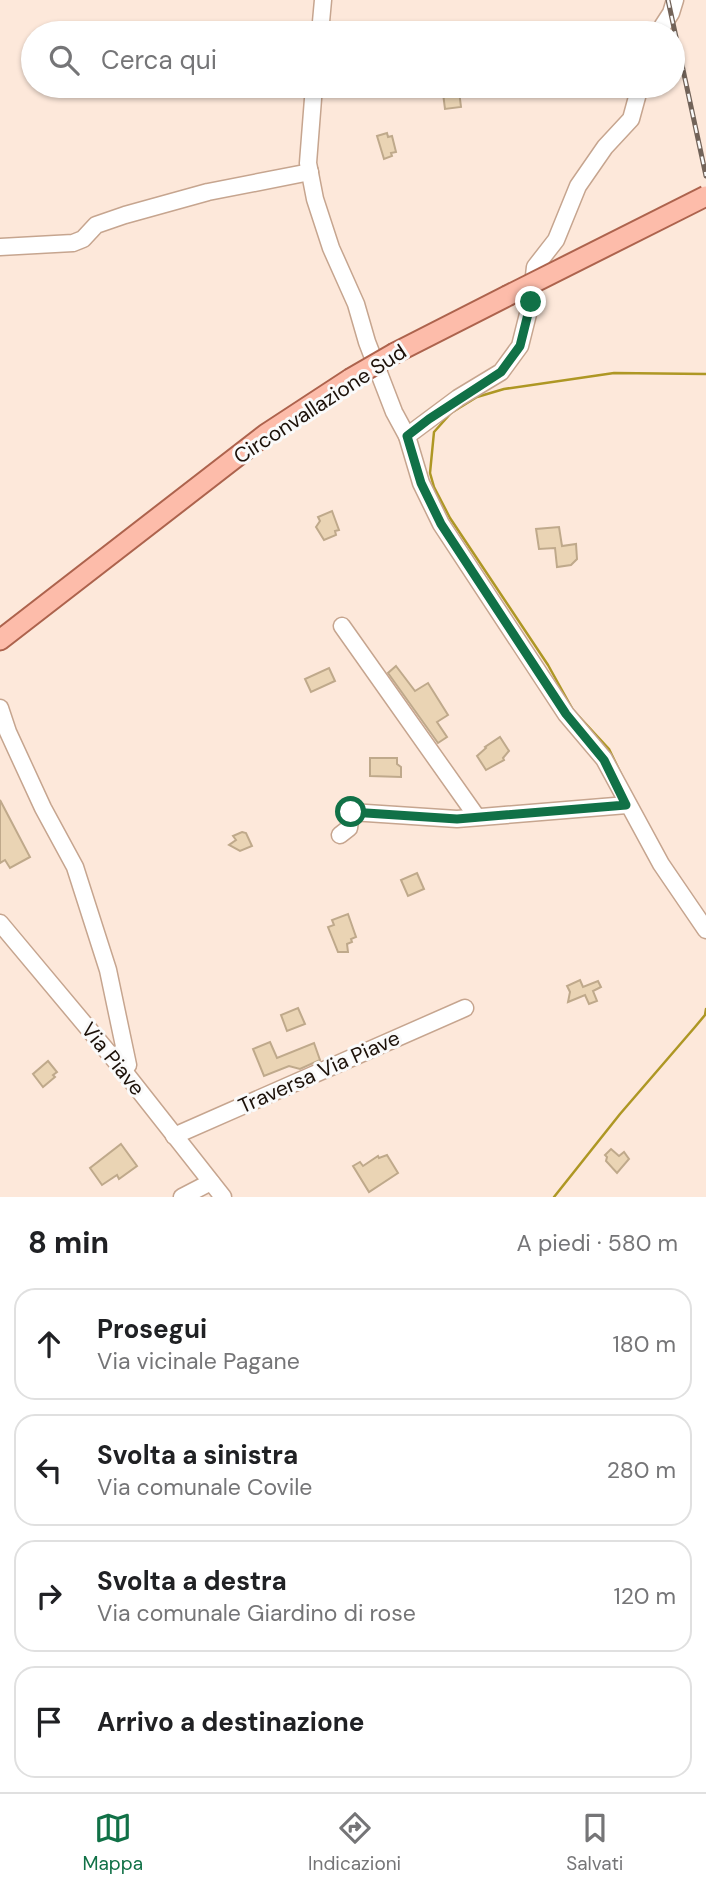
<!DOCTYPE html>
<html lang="it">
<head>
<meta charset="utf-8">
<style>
  body { margin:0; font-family:"DM Sans",sans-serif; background:#f6f6f6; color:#202124 }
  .stop { position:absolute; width:21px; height:21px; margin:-16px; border:5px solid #117147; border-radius:50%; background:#fff }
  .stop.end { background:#117147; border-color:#fff; box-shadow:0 2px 7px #0008 }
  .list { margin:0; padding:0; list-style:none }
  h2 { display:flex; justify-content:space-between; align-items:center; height:91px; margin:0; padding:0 28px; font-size:30px }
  h2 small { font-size:23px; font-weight:400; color:#757577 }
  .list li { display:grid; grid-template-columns:46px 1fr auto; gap:21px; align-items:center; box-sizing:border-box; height:112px; margin:0 14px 14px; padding:0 14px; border:2px solid #e0e0e0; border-radius:21px }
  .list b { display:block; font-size:26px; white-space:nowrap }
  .list p { margin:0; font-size:23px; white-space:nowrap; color:#757577 }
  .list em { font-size:23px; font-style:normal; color:#757577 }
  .icon { flex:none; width:38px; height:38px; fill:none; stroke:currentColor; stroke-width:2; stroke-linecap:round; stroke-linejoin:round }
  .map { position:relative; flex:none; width:706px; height:1197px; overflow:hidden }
  .search { position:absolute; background:#fff; box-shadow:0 2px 5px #0004; left:21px; right:21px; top:21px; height:77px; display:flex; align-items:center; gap:18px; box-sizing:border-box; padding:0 24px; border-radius:38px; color:#757577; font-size:26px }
  .sheet { height:595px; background:#fff }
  nav { display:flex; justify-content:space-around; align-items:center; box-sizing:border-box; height:98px; border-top:2px solid #e0e0e0; background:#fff; font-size:19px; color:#757577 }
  nav a { display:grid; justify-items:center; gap:4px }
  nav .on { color:#117147 }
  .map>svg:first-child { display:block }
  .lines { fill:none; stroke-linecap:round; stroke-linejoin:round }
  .stream { stroke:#ae9724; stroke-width:2.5 }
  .building { fill:#ead4b4; stroke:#bfa98b; stroke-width:2 }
  .minor-casing { stroke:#c6a58f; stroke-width:19 }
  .major-casing { stroke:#ad634d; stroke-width:23 }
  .minor { stroke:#fff; stroke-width:16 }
  .major { stroke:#fdbcaa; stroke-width:19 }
  .rail-casing { stroke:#726359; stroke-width:5 }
  .rail { stroke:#fafafa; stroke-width:2.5; stroke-dasharray:8; stroke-linecap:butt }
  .major-bridge-casing { stroke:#ad634d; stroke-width:23; stroke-linecap:butt }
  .major-bridge { stroke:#fdbcaa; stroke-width:19 }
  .route { stroke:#117147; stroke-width:9 }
  .labels { text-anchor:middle; stroke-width:6; stroke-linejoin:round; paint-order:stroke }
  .street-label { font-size:21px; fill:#1b1008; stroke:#fafafa }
</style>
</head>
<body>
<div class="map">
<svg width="706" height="1197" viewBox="0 0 706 1197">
  <rect width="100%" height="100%" fill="#fde8da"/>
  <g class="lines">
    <g class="stream">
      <path d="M622,776l-13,-27 -36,-39 -25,-45 -98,-147 -16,-31 -4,-14 4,-41 17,-19 26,-16 27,-8 110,-16 92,1"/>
      <path d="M554,1197l66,-83 75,-87 10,-12 1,-6"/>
    </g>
  </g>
  <g class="building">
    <path d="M459,91l2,16 -16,2 -2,-16z"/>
    <path d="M387,133l1,4 4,-1 4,16 -5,1 1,3 -8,3 -7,-23z"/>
    <path d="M332,511l7,19 -4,1 1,4 -12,5 -8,-13 4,-6 -2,-4z"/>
    <path d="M559,527l3,19 14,-2 1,15 -6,6 -14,2 -2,-19 -16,1 -3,-20z"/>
    <path d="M396,666l19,25 13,-8 20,32 -11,7 10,15 -9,6 -50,-70z"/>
    <path d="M329,668l6,13 -24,11 -6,-13z"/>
    <path d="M500,737l9,14 -6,7 1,2 -18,10 -9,-14 9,-8 -1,-1z"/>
    <path d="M370,758h27v6l4,3v10l-31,-1z"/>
    <path d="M0,800l30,57 -20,11 -5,-8 -5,3z"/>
    <path d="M242,832l4,1 6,13 -12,5 -11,-6 7,-5 -3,-4z"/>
    <path d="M417,873l7,16 -16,7 -7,-16z"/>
    <path d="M348,914l8,23 -5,2 1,3 -5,2 1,8h-10l-10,-25 6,-2 -2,-5z"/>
    <path d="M580,980l3,7 15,-6 3,6 -8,4 4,10 -8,3 -4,-9 -17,7 2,-10 -3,-6z"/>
    <path d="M298,1008l7,16 -18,7 -6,-16z"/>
    <path d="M270,1042l7,16 37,-15 6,17 -20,9 -11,-3 -25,10 -11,-27z"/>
    <path d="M48,1061l9,11 -4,3 2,2 -12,10 -10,-13z"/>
    <path d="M121,1144l16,22 -18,13 -2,-4 -15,10 -12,-17z"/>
    <path d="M611,1149l8,7 5,-4 5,7 -12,14 -11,-12 1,-4 -2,-2z"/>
    <path d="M387,1155l11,18 -29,19 -16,-26 7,-4 3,4 15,-10 1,2z"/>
  </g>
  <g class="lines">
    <g class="minor-casing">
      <g id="minor">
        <path d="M320,33l3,-33"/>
        <path d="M658,33l13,-20 4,-13"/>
        <path d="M314,86l-6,77 7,36 16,49 25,56 11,38 27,70 13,24 14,47 20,41 125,190 38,45 57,105 45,66"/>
        <path d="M0,247l73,-4 10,-4 13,-14 29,-10 83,-23 102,-20"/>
        <path d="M407,436l51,-38 43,-26 19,-26 11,-44 4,-35 21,-27 22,-54 27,-39 26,-28 9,-33"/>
        <path d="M342,626l135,191"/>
        <path d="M0,708l8,24 35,76 32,59 33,103 20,95 -5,5"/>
        <path d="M340,835l9,-7 2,-16 106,7 170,-14"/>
        <path d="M0,923l123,147 100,127"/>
        <path d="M174,1136l291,-128"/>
        <path d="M182,1197l29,-15"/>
      </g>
    </g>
    <g class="major-casing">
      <g id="major">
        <path d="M395,353l112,-57"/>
        <path d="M0,640l266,-206 84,-55"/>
      </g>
    </g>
    <use href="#minor" class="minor"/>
    <use href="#major" class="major"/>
    <g class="rail-casing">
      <path id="rail" d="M668,0l38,176"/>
    </g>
    <use href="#rail" class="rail"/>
    <g class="major-bridge-casing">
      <g id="major-bridge">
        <path d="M507,296l199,-100"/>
        <path d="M350,379l45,-26"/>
      </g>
    </g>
    <use href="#major-bridge" class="major-bridge"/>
  </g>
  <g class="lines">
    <path class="route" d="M351,812l106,7 169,-14 -22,-45 -38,-46 -125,-190 -20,-41 -14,-47 22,-17 72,-47 19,-26 11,-44"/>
  </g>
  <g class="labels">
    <g class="street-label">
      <text transform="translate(320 404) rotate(-33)" y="7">Circonvallazione Sud</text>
      <text transform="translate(113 1059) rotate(51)" y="7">Via Piave</text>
      <text transform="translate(319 1072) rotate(-24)" y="7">Traversa Via Piave</text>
    </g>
  </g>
</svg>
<div class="stop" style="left:351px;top:812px"></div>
<div class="stop end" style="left:531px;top:302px"></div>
<div class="search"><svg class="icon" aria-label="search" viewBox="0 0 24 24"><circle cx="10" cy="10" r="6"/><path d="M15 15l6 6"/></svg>Cerca qui</div>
</div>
<section class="sheet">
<h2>8 min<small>A piedi · 580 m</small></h2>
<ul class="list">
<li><svg class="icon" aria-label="ahead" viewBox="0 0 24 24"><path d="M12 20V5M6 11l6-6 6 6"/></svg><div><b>Prosegui</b><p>Via vicinale Pagane</p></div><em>180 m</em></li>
<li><svg class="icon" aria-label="left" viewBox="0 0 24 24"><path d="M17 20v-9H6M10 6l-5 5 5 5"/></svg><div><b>Svolta a sinistra</b><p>Via comunale Covile</p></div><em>280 m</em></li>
<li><svg class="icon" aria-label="right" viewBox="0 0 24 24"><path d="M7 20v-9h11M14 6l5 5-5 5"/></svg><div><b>Svolta a destra</b><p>Via comunale Giardino di rose</p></div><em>120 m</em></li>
<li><svg class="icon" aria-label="arrive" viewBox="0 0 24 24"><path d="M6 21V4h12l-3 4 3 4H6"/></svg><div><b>Arrivo a destinazione</b></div></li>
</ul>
</section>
<nav>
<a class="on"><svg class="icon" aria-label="map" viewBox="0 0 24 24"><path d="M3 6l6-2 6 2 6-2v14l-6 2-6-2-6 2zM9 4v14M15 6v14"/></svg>Mappa</a>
<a><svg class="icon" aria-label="directions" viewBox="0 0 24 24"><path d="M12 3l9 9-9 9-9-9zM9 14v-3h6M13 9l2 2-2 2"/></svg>Indicazioni</a>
<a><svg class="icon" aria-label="saved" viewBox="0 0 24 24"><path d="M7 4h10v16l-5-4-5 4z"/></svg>Salvati</a>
</nav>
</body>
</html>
